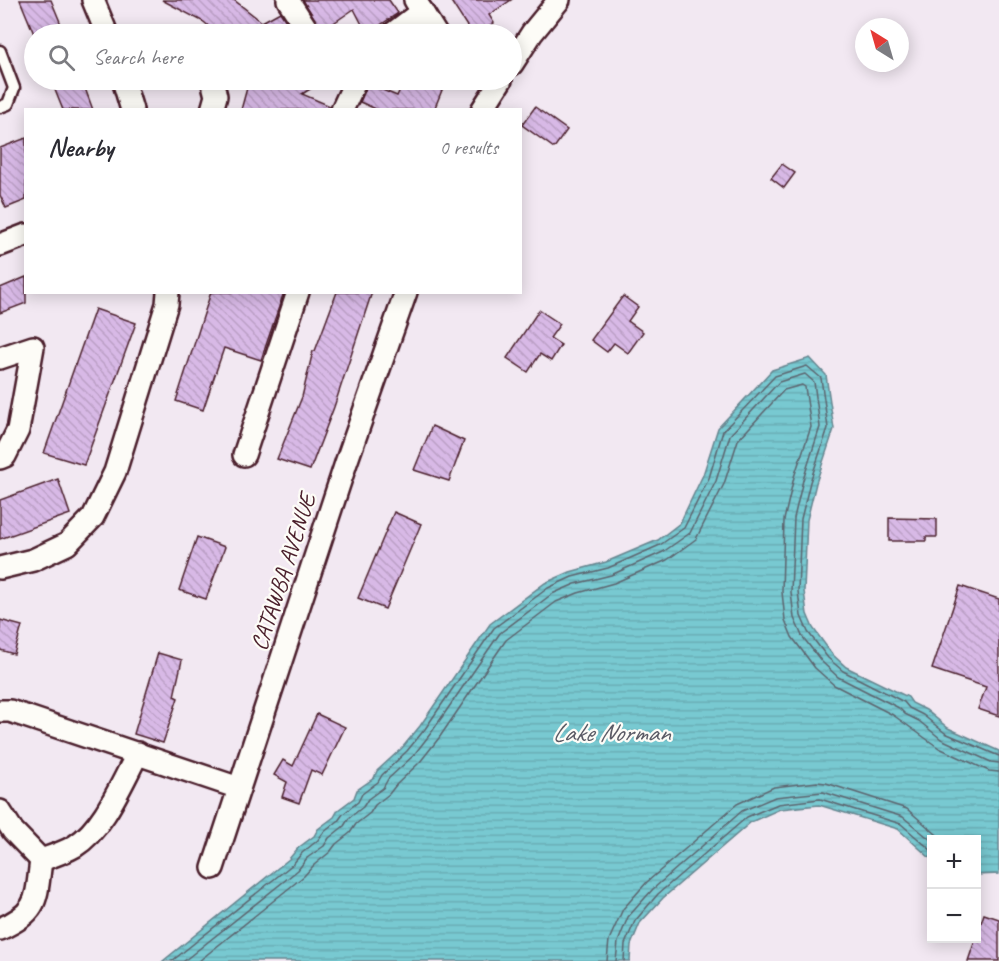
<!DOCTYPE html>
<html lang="en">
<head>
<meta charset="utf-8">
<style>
  body { margin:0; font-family:Caveat,sans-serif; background:#f2f2f3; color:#2b2b33 }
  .controls { position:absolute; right:18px; bottom:18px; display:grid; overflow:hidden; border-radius:0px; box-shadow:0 3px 15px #0003 }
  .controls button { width:54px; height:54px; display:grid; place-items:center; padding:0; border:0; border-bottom:2px solid #e1e1e2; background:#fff; color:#2b2b33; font:30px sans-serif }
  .compass { position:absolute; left:855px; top:18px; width:54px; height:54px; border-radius:50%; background:#fff; box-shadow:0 3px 15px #0003; rotate:323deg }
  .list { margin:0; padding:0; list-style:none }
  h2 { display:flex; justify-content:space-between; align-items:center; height:78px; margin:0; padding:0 24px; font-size:26px }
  h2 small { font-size:20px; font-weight:400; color:#7c7c81 }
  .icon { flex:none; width:33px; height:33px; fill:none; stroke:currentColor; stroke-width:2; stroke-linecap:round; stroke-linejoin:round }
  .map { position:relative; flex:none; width:999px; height:961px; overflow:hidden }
  .search { position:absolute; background:#fff; box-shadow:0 3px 15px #0003; left:24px; top:24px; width:498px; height:66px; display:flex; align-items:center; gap:15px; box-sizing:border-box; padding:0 21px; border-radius:33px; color:#7c7c81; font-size:22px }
  .panel { position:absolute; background:#fff; box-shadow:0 3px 15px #0003; left:24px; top:108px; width:498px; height:186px; border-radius:0px }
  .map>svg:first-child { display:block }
  .water { fill:url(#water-rules); stroke:#66858f; stroke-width:1.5 }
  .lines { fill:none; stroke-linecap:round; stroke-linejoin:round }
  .shore { stroke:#5c636d; stroke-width:1.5 }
  .building { fill:url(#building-back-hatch); stroke:#4a1f2b; stroke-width:1.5 }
  .service-casing { stroke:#4a1f2b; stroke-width:15 }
  .minor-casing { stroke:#4a1f2b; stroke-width:26 }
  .service { stroke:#fdfcf7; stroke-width:10 }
  .minor { stroke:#fdfcf7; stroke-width:21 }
  .labels { text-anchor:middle; stroke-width:4.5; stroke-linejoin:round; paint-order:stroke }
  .street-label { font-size:24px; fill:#4a1f2b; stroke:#fdfcf7 }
  .water-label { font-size:26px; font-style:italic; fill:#5a5a65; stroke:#fdfcf7 }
</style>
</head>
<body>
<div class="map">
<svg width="999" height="961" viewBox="0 0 999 961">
  <defs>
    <pattern id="water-rules" width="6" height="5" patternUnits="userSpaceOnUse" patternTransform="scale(1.5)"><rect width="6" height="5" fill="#78c9d1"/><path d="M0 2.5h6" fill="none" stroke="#69acb4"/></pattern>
    <pattern id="building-back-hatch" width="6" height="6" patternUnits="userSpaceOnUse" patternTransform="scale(1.5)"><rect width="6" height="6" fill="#d8b9e6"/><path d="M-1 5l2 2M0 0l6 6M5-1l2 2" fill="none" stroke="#bb9fc5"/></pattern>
  </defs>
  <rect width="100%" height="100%" fill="#f2e8f2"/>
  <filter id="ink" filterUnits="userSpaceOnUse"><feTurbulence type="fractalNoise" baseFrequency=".0167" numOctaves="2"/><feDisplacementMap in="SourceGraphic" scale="12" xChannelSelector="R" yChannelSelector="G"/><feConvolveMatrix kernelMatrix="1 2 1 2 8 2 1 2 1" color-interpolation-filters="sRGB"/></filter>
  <g filter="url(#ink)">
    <path class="water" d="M810,358l16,17 8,54 -18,54 -9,37 -3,71 3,23 6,14 19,26 14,13 62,30 4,6 14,7 22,18 51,23v123l-22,1 -1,-35h-44l-1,19 -33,-30 -79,-24 -39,4 -29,13 -88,76 -23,25 -9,22 -1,16h-467l126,-102 9,-11 16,-12 4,-7 16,-12 4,-7 16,-12 3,-8 17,-12 3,-7 25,-23 18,-22 70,-102 55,-41 25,-11 36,-10 52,-22 22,-17 23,-48 15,-47 54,-58z"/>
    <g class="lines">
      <g class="shore">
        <path d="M172,961l121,-97 9,-11 16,-13 5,-7 15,-12 5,-7 15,-12 4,-8 16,-12 4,-7 25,-24 18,-22 69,-101 54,-40 24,-11 36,-9 52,-23 24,-17 25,-50 14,-47 52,-55 32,-10 14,12 7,50 -18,54 -9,37 -3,72 3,25 7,16 20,26 15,13 61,31 5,6 14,7 22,18 54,23"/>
        <path d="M184,961l114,-91 9,-12 17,-12 5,-8 15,-12 5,-8 14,-11 5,-8 15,-11 5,-9 25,-23 18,-23 69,-100 52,-39 23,-10 36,-9 52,-23 27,-19 26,-52 14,-46 49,-53 26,-8 9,8 6,45 -17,53 -9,38 -3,74 3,26 8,18 20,26 16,15 61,31 6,6 14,7 22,18 50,23 8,1"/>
        <path d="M199,961l105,-85 10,-11 16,-13 6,-8 14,-11 6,-9 14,-11 5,-8 14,-11 7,-9 24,-23 19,-24 67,-98 50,-38 22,-9 36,-10 53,-23 29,-21 28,-55 14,-44 46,-50 18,-5 3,2 6,40 -17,50 -10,43 -2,72 3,28 7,17 23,31 19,17 59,30 46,33 50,23 10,1"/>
        <path d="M607,961l2,-21 14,-31 24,-27 90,-78 37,-17 43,-5 9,1 81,26 36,31"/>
        <path d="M616,961l2,-19 10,-25 25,-28 89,-78 33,-14 48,-5 80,25 29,24"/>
        <path d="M624,961l1,-17 10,-23 23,-27 89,-77 31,-13 42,-5 55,17 26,8 31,27"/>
      </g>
    </g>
    <g class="building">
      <path d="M20,0h31l14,34h-31z"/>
      <path d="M162,0h72l28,22 18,-10 11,17 -12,5h-62l-13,-12z"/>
      <path d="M303,0h86l9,13 -31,21 -13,-25 -32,22z"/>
      <path d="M450,0h61l-22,15 5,8 -17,11h-5z"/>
      <path d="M51,80h31l11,30h-30z"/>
      <path d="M245,80h80l-23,14 28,12v4h-89l6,-22z"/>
      <path d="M409,80h37l-12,30h-56l-18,-8 8,-18 29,12 5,-11 5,1z"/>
      <path d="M535,107l32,23 -13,18 -32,-23z"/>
      <path d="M26,138v62l-20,8 -6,-13v-47z"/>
      <path d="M782,164l13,9 -11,15 -13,-10z"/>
      <path d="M26,277v26l-26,10v-25z"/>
      <path d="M211,292h73l-23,68 -37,-12 -21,62 -27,-9z"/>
      <path d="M337,292h35l-38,115 -24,63 -33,-11 25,-62 11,-46h2z"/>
      <path d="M623,296l15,11 -10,14 15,11 -15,21 -14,-10 -7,9 -16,-12z"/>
      <path d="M95,309l41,14 -52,142 -40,-12z"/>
      <path d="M539,310l21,14 -10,14 11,7 -10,16 -11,-7 -12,18 -21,-14z"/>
      <path d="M432,426l32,15 -15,40 -35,-11z"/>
      <path d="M58,479l12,35 -70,25v-39z"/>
      <path d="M394,512l27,12 -36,85 -27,-11z"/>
      <path d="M889,518l48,1v18h-11v4h-37z"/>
      <path d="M197,537l28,10 -19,52 -27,-9z"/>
      <path d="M960,586l39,13v117l-21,-7 8,-22 -54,-18z"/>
      <path d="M0,620l22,6 -8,28 -14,-4z"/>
      <path d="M158,653l24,7 -8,36 4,2 -15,45 -29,-9z"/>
      <path d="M317,714l28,13 -23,48 -11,-5 -12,33 -17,-6 5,-15 -13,-7 9,-15 10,6z"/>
      <path d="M984,914l15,5v42h-31z"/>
    </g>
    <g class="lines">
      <g class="service-casing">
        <path id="service" d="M0,51l14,37 -6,16 -8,3"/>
      </g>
      <g class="minor-casing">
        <g id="minor">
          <path d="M93,0l14,34"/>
          <path d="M288,0l22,34"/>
          <path d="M415,0l21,34"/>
          <path d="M392,34l30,-23"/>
          <path d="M512,64l20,-31 27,-33"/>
          <path d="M123,80l9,30"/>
          <path d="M212,80l4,16 -4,14"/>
          <path d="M342,110l14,-30"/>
          <path d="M482,110l19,-30"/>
          <path d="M0,245l26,-10"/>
          <path d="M0,358l33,-11 -15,83 -13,26 -5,2"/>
          <path d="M244,455l54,-163"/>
          <path d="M0,568l33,-8 34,-16 26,-27 22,-45 52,-168 1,-12"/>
          <path d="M0,711h10l229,77"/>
          <path d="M0,811l13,20 28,29c12,-4 24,-8 34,-14 29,-18 47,-64 63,-93"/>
          <path d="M213,868l133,-405 60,-171"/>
          <path d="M0,929c39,-17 36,-30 41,-69"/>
        </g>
      </g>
      <use href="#service" class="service"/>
      <use href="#minor" class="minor"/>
    </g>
  </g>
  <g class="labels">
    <g class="street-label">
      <text transform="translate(283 572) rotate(-72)" y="8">CATAWBA AVENUE</text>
    </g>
    <g class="water-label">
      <text x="611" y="741">Lake Norman</text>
    </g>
  </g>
</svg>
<div class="controls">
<button>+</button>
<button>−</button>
</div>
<svg class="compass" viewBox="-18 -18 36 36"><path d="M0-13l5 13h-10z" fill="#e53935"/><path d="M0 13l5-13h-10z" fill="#7c7c81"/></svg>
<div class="search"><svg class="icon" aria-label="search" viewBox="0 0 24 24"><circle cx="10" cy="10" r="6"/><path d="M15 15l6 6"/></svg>Search here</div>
<section class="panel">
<h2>Nearby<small>0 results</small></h2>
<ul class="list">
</ul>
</section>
</div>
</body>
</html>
